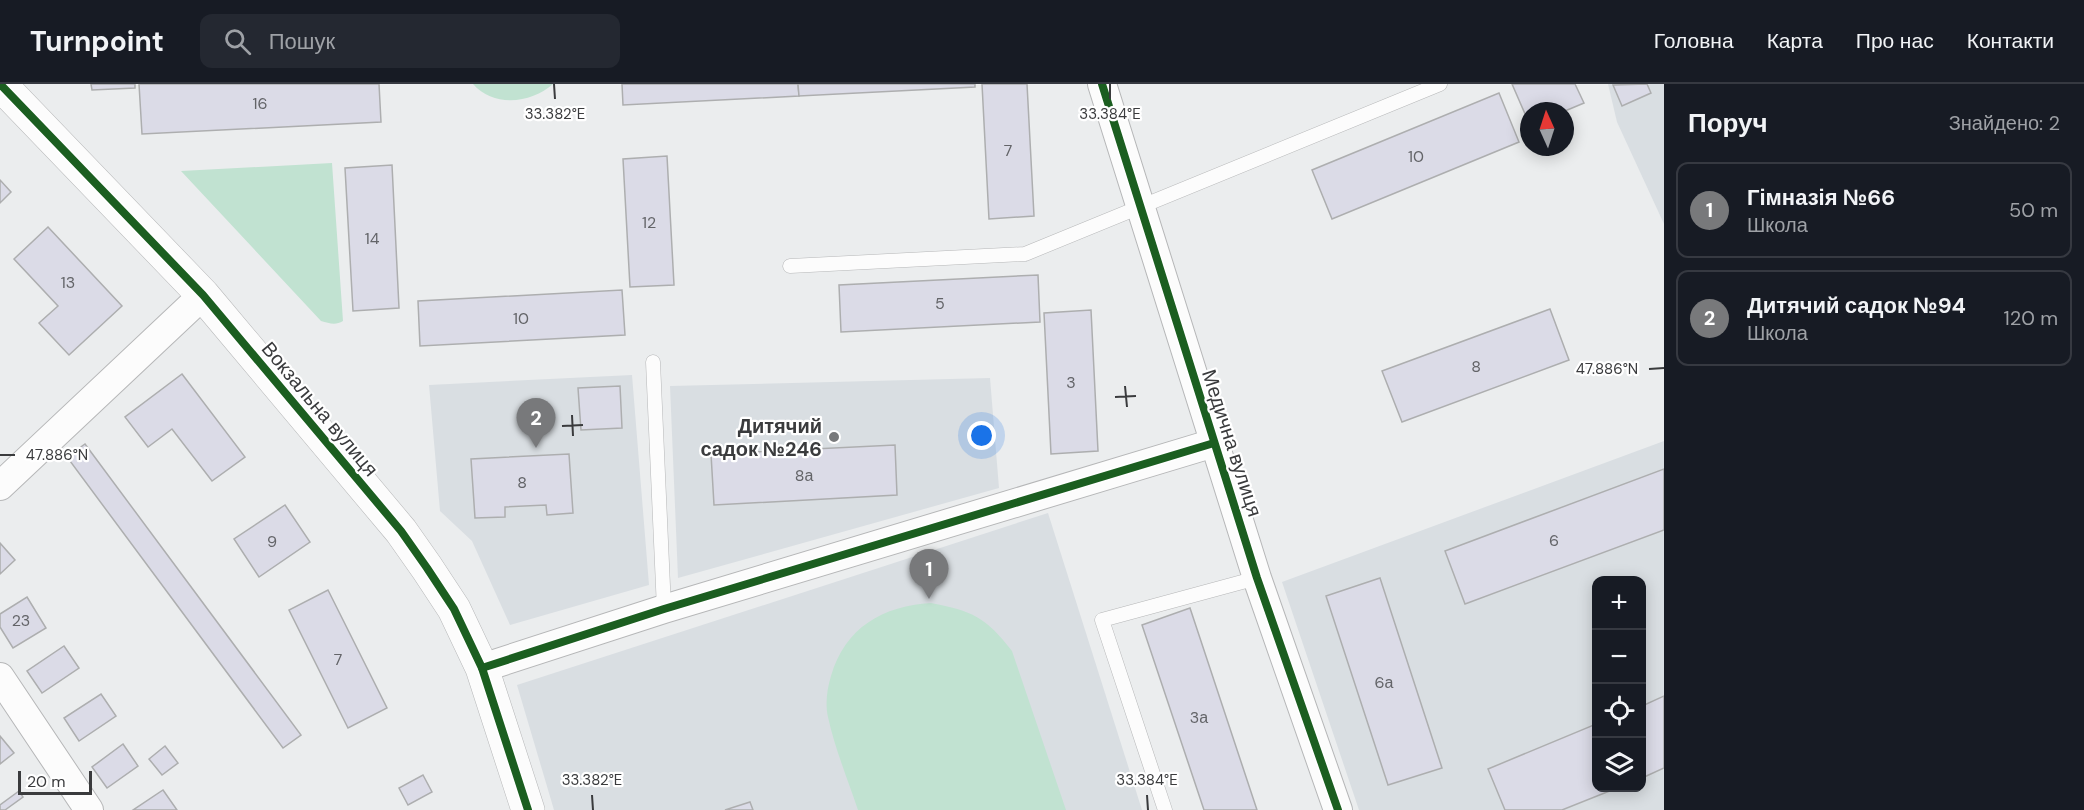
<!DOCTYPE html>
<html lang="uk">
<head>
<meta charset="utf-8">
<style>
  body { margin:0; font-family:"DM Sans",sans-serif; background:#242831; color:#f1f3f6 }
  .controls { position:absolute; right:18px; bottom:18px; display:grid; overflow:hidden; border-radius:12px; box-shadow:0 3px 15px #0003 }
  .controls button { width:54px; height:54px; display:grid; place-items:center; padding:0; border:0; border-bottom:2px solid #363941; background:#171b24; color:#f1f3f6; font:30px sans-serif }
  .compass { position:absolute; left:1520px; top:18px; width:54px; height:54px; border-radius:50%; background:#171b24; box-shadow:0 3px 15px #0003; rotate:357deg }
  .scale { position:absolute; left:18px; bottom:15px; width:74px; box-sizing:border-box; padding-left:6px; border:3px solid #3a3b3d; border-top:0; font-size:16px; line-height:21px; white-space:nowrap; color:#3a3b3d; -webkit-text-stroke:4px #fff; paint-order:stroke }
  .you { position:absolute; left:982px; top:352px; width:21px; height:21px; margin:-15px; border:4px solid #fff; border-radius:50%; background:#1a73e8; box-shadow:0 0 0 9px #1a73e833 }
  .badge { display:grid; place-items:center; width:39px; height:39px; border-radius:50%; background:#78797b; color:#fff; font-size:20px; font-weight:700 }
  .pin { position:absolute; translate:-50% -50px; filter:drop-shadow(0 2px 3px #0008) }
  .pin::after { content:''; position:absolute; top:32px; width:21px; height:18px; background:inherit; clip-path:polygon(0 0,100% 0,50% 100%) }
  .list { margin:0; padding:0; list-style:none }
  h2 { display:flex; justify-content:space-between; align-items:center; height:78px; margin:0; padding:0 24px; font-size:26px }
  h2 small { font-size:20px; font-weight:400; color:#9ea1a6 }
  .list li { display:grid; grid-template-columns:39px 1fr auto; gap:18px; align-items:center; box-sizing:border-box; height:96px; margin:0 12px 12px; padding:0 12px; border:2px solid #363941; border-radius:12px }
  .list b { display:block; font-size:22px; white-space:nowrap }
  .list p { margin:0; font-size:20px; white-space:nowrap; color:#9ea1a6 }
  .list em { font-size:20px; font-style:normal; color:#9ea1a6 }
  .icon { flex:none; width:33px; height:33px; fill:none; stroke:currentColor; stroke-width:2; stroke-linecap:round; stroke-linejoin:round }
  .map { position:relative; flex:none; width:1664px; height:726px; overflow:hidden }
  header { display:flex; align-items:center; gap:36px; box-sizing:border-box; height:84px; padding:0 30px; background:#171b24; border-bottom:2px solid #363941 }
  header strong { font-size:28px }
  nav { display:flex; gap:33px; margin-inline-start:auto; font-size:21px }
  .search { width:420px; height:54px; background:#242831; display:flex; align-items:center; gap:15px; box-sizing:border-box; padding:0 21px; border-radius:12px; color:#9ea1a6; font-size:22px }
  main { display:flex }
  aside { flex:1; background:#171b24 }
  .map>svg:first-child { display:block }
  .built { fill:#d9dee2; fill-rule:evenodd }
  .green { fill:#c1e2d1 }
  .building { fill:#dbdbe7; stroke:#adaeaf; stroke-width:1.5 }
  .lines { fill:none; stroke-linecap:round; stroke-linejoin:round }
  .service-casing { stroke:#b6b7b8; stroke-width:15 }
  .minor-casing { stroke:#b6b7b8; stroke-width:30 }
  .tertiary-casing { stroke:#b6b7b8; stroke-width:34 }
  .service { stroke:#fcfcfc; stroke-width:14 }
  .minor { stroke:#fcfcfc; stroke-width:28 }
  .tertiary { stroke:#fcfcfc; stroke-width:33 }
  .cycleway-casing { stroke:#fff; stroke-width:11 }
  .cycleway { stroke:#1b5e20; stroke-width:8 }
  .ticks { fill:none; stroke:#3a3b3d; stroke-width:2 }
  .poi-dot { fill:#78797b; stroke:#fff; stroke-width:2 }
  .labels { text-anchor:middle; stroke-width:4.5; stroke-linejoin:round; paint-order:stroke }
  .number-label { font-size:16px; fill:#636468 }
  .street-label { font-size:20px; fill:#3a3b3d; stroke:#fff }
  .poi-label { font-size:20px; font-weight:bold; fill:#3a3b3d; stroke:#fff; text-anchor:end }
  .ticks-label { font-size:15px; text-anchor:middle; fill:#3a3b3d; stroke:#fff; stroke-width:4.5; stroke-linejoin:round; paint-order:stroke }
</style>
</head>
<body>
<header>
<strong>Turnpoint</strong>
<div class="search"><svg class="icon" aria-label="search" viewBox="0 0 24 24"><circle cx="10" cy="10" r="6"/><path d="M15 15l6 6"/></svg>Пошук</div>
<nav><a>Головна</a><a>Карта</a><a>Про нас</a><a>Контакти</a></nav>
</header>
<main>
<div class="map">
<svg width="1664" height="726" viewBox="0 0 1664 726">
  <rect width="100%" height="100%" fill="#ebedee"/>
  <g class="built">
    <path d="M1608,0h56v140l-47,-102z"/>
    <path d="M632,291l17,210 -139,40 -38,-84 -32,-30 -11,-126z"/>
    <path d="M990,294l9,110 -321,90 -8,-192z"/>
    <path d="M1664,357v369h-305l-77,-228zM1596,496h46v208h-46z"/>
    <path d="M1048,429l94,297h-588l-37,-125z"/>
  </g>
  <g class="green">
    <path d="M473,0h80c-21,19 -59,24 -80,0z"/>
    <path d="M332,79l11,158c-8,5 -14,2 -22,0l-140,-150z"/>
    <path d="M931,519c41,8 55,14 81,48l54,159h-208c-10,-30 -23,-61 -30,-93 -3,-13 -1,-28 3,-41 14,-48 51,-70 100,-73z"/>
  </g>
  <g class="building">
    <path d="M91,0h44v4l-43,2z"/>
    <path d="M139,0h240l2,38 -239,12z"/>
    <path d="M622,0h176l1,12 -176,9z"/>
    <path d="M798,0h177v3l-176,9z"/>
    <path d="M982,0h45l7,132 -45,3z"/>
    <path d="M1512,0h63l9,19 -19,8h-36v12z"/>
    <path d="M1647,0l4,9 -29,13 -9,-21z"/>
    <path d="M1499,9l20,49 -187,77 -20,-49z"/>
    <path d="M667,72l7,129 -44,2 -7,-128z"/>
    <path d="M392,81l7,143 -46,3 -8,-143z"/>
    <path d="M0,96l11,12 -11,11z"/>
    <path d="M48,143l74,79 -53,49 -30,-32 19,-17 -44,-47z"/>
    <path d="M1038,191l2,47 -199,10 -2,-47z"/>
    <path d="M622,206l3,45 -205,11 -2,-45z"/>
    <path d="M1550,225l19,51 -167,62 -20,-51z"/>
    <path d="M1091,226l7,141 -47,3 -7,-141z"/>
    <path d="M182,290l63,83 -33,24 -40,-52 -24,18 -23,-30z"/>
    <path d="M620,302l2,42 -41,2 -3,-42z"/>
    <path d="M85,360l216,291 -18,13 -216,-291z"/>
    <path d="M895,361l2,50 -183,10 -3,-51z"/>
    <path d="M569,370l4,59 -26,2 -1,-10 -41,2v10l-30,1 -4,-59z"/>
    <path d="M1664,385v61l-199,74 -20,-53z"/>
    <path d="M285,421l25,37 -51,35 -25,-38z"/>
    <path d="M0,459l15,17 -15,14z"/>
    <path d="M1380,494l62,190 -54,17 -62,-189z"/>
    <path d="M328,506l59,118 -39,20 -59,-118z"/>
    <path d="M27,513l19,31 -33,20 -13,-21v-13z"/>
    <path d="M1190,524l67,202h-53l-62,-185z"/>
    <path d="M64,562l15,22 -37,25 -15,-22z"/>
    <path d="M101,610l15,22 -37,25 -15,-23z"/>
    <path d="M1664,612v72l-22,10v-72z"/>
    <path d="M1596,640v64h21l-55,22h-57l-17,-41z"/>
    <path d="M0,652l14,17 -14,11z"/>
    <path d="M123,660l15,22 -31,22 -15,-21z"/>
    <path d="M165,662l13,17 -16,12 -13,-16z"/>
    <path d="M423,691l9,17 -24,13 -9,-17z"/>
    <path d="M163,706l14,20h-44z"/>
    <path d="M19,707l4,6 -18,13h-5v-5z"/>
    <path d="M750,718l3,8h-28z"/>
  </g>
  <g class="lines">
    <g class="service-casing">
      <g id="service">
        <path d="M790,182l235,-12 415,-170"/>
        <path d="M653,278l11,247"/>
        <path d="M1165,726l-63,-190 155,-42"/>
      </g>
    </g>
    <g class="minor-casing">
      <g id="minor">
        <path d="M1102,0l155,494 81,232"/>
        <path d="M0,402l203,-191"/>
        <path d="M482,584l182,-59 550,-166"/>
        <path d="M0,593l89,133"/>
      </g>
    </g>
    <g class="tertiary-casing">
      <path id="tertiary" d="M0,0l203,211 198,236 26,37 27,41 28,59 46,142"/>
    </g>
    <use href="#service" class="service"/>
    <use href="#minor" class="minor"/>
    <use href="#tertiary" class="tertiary"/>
    <g class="cycleway-casing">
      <g id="cycleway">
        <path d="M0,0l203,211 198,236 26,37 27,41 28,59 46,142"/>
        <path d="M1102,0l155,494 81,232"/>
        <path d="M482,584l182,-59 550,-166"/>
      </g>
    </g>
    <use href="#cycleway" class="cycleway"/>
  </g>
  <path class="ticks" d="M554,0l1,15M1110,0v15M1649,285l15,-1M1125,302l2,21M1115,313l21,-1M572,331l1,21M562,342l21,-1M0,371h15M592,711l1,15M1147,711l1,15"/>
  <circle class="poi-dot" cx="834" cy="353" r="6"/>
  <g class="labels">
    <g class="number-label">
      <text x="260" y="25">16</text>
      <text x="1008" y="72">7</text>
      <text x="1416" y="78">10</text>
      <text x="649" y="144">12</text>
      <text x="372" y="160">14</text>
      <text x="68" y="204">13</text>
      <text x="940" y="225">5</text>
      <text x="521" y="240">10</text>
      <text x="1476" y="288">8</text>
      <text x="1071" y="304">3</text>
      <text x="804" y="397">8а</text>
      <text x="522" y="404">8</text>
      <text x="1554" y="462">6</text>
      <text x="272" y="463">9</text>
      <text x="21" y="542">23</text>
      <text x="338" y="581">7</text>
      <text x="1384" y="604">6а</text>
      <text x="1199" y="639">3а</text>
    </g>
    <g class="street-label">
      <text transform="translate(320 325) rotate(50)" y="7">Вокзальна вулиця</text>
      <text transform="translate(1232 359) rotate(72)" y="7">Медична вулиця</text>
    </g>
    <g class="poi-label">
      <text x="822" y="349">Дитячий<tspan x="822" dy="23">садок №246</tspan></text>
    </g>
  </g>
  <g class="ticks-label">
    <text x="555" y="35">33.382°E</text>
    <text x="1110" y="35">33.384°E</text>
    <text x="1607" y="290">47.886°N</text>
    <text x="57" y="376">47.886°N</text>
    <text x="592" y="701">33.382°E</text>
    <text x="1147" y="701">33.384°E</text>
  </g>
</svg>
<div class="controls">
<button>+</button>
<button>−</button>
<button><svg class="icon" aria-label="locate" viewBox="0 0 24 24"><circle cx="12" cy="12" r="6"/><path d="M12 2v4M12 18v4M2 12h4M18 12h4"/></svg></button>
<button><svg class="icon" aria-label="layers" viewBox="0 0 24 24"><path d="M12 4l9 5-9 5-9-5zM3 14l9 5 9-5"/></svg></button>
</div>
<svg class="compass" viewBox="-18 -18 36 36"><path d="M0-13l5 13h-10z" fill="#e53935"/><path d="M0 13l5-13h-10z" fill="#9ea1a6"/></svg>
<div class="scale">20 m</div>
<div class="you"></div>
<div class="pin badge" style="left:929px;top:515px">1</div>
<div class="pin badge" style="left:536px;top:364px">2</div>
</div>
<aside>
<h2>Поруч<small>Знайдено: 2</small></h2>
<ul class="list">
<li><span class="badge">1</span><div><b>Гімназія №66</b><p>Школа</p></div><em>50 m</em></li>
<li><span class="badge">2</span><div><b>Дитячий садок №94</b><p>Школа</p></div><em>120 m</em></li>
</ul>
</aside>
</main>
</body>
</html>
